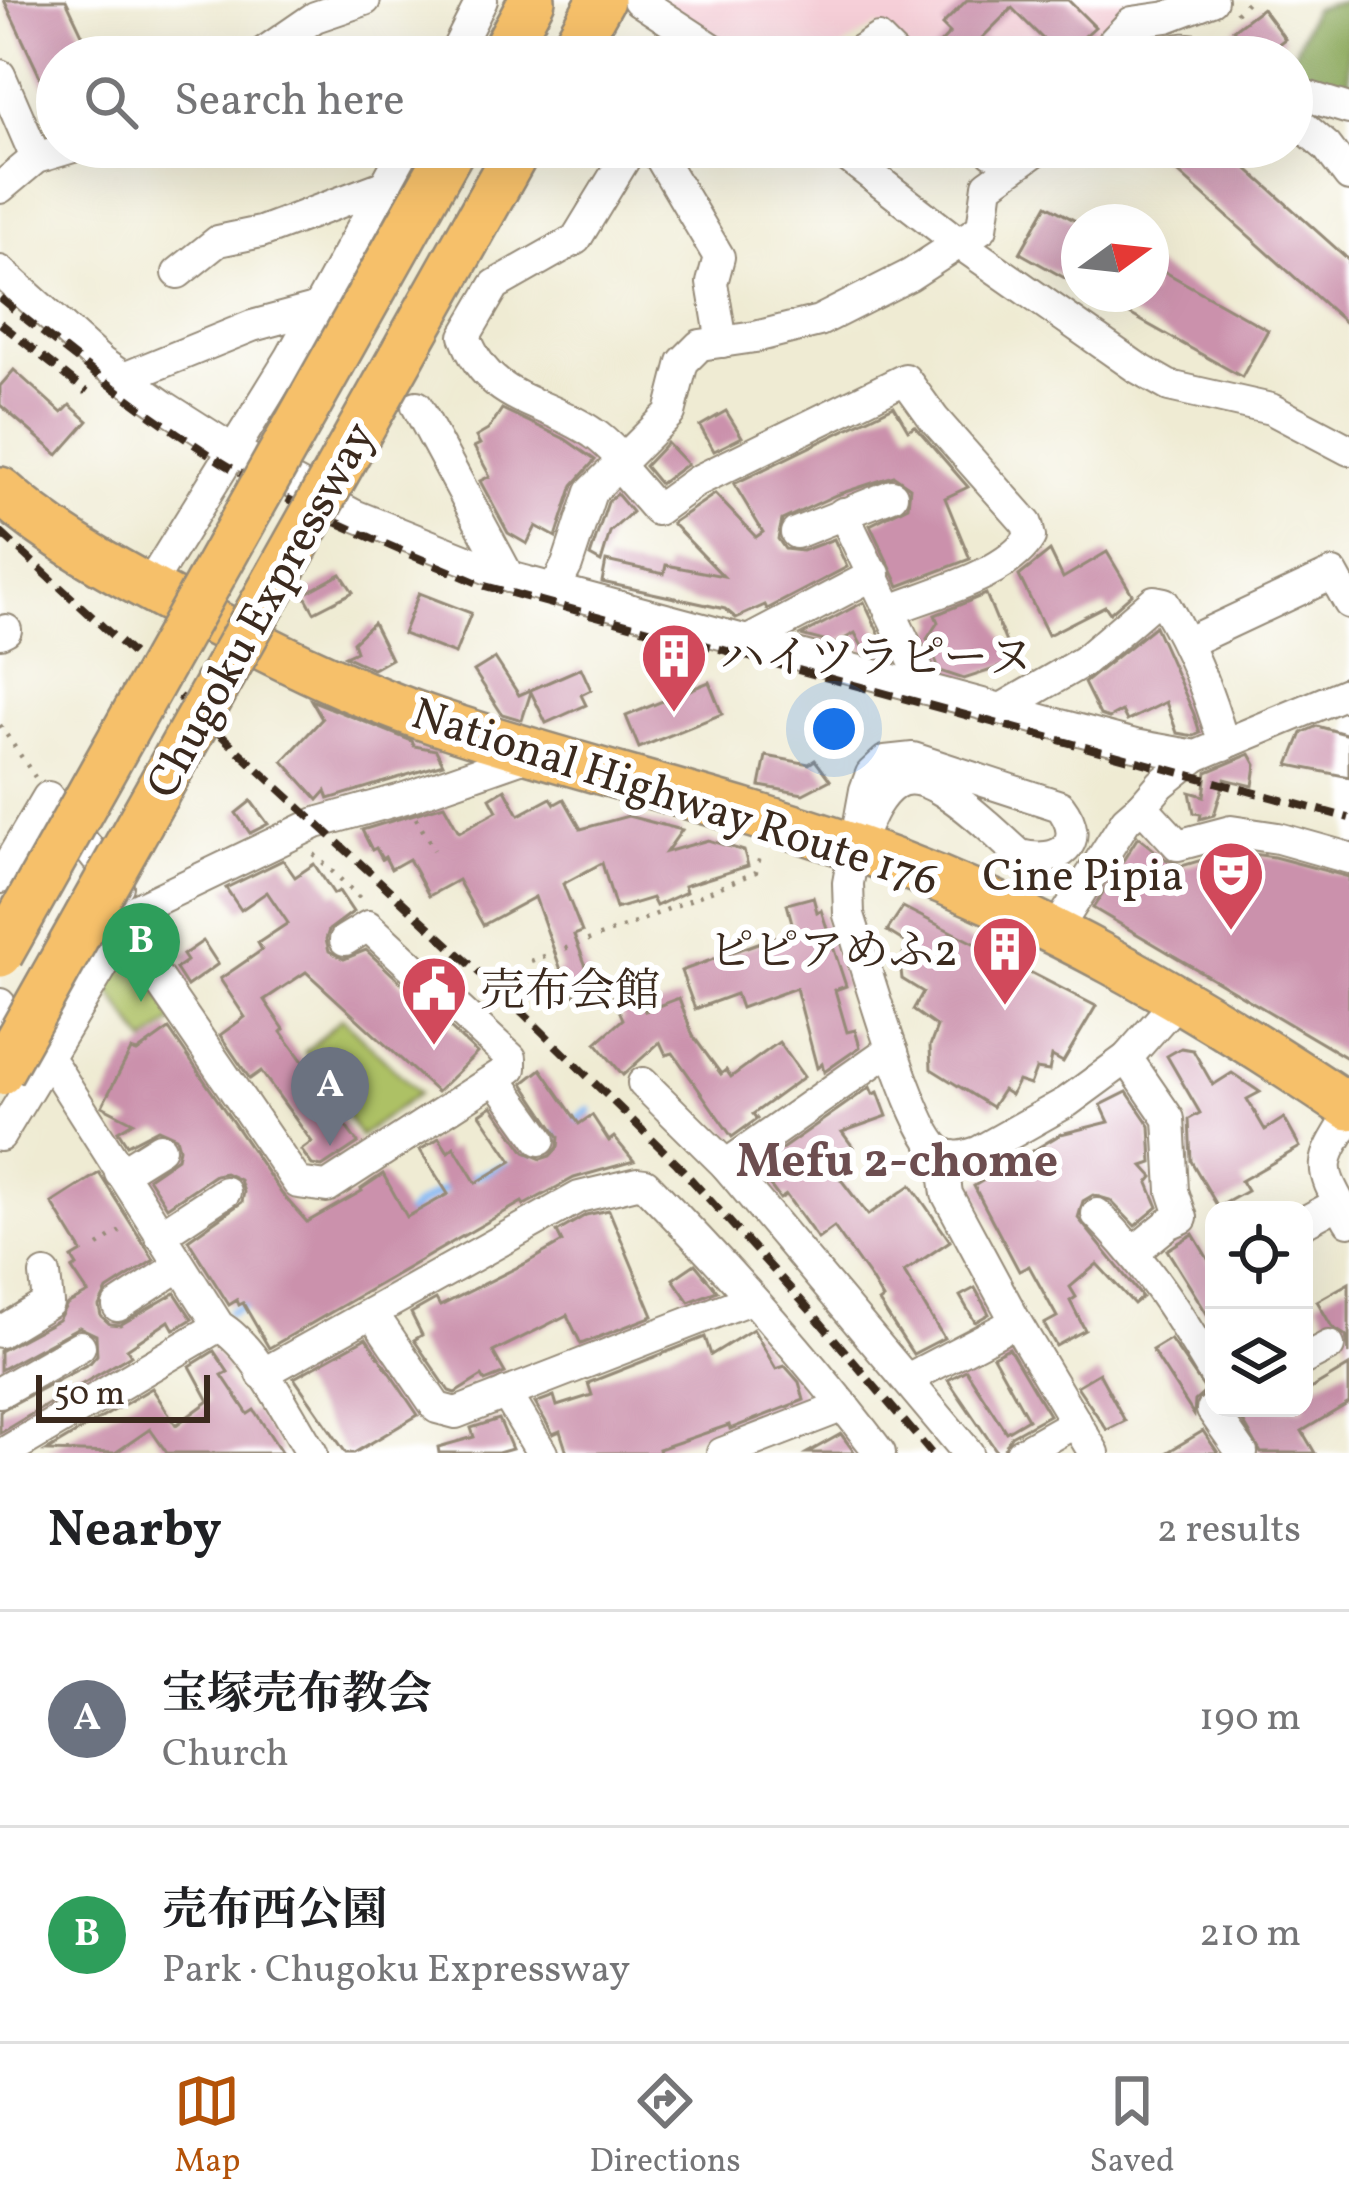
<!DOCTYPE html>
<html lang="en">
<head>
<meta charset="utf-8">
<style>
  body { margin:0; font-family:Vollkorn,"Noto Serif JP",serif; background:#f6f6f6; color:#202124 }
  .controls { position:absolute; right:36px; bottom:36px; display:grid; overflow:hidden; border-radius:24px; box-shadow:0 12px 48px #0002 }
  .controls button { width:108px; height:108px; display:grid; place-items:center; padding:0; border:0; border-bottom:3px solid #e0e0e0; background:#fff; color:#202124; font:60px sans-serif }
  .compass { position:absolute; left:1061px; top:204px; width:108px; height:108px; border-radius:50%; background:#fff; box-shadow:0 12px 48px #0002; rotate:75deg }
  .scale { position:absolute; left:36px; bottom:30px; width:174px; box-sizing:border-box; padding-left:12px; border:6px solid #3b2a1e; border-top:0; font-size:33px; line-height:42px; white-space:nowrap; color:#3b2a1e; -webkit-text-stroke:9px #fff; paint-order:stroke }
  .you { position:absolute; left:834px; top:729px; width:42px; height:42px; margin:-30px; border:9px solid #fff; border-radius:50%; background:#1a73e8; box-shadow:0 0 0 18px #1a73e833 }
  .badge { display:grid; place-items:center; width:78px; height:78px; border-radius:50%; background:#b45309; color:#fff; font-size:39px; font-weight:700 }
  .pin { position:absolute; translate:-50% -99px; filter:drop-shadow(0 3px 6px #0008) }
  .pin::after { content:''; position:absolute; top:63px; width:42px; height:36px; background:inherit; clip-path:polygon(0 0,100% 0,50% 100%) }
  .list { margin:0; padding:0; list-style:none }
  h2 { display:flex; justify-content:space-between; align-items:center; height:156px; margin:0; padding:0 48px; font-size:51px }
  h2 small { font-size:39px; font-weight:400; color:#757577 }
  .list li { display:grid; grid-template-columns:78px 1fr auto; gap:36px; align-items:center; box-sizing:border-box; height:216px; padding:0 48px; border-top:3px solid #e0e0e0 }
  .list b { display:block; font-size:45px; white-space:nowrap }
  .list p { margin:0; font-size:39px; white-space:nowrap; color:#757577 }
  .list em { font-size:39px; font-style:normal; color:#757577 }
  .icon { flex:none; width:66px; height:66px; fill:none; stroke:currentColor; stroke-width:2; stroke-linecap:round; stroke-linejoin:round }
  .map { position:relative; flex:none; width:1349px; height:1453px; overflow:hidden }
  .search { position:absolute; background:#fff; box-shadow:0 12px 48px #0002; left:36px; right:36px; top:36px; height:132px; display:flex; align-items:center; gap:30px; box-sizing:border-box; padding:0 42px; border-radius:66px; color:#757577; font-size:45px }
  .sheet { height:588px; background:#fff }
  nav { display:flex; justify-content:space-around; align-items:center; box-sizing:border-box; height:168px; border-top:3px solid #e0e0e0; background:#fff; font-size:33px; color:#757577 }
  nav a { display:grid; justify-items:center; gap:6px }
  nav .on { color:#b45309 }
  .map>svg:first-child { display:block }
  .built { fill:#f6cfd8 }
  .green { fill:#adc165; stroke:#747642; stroke-width:3 }
  .forest { fill:#8aa75a; stroke:#62683c; stroke-width:3 }
  .lines { fill:none; stroke-linecap:round; stroke-linejoin:round }
  .stream { stroke:#86baf4; stroke-width:8 }
  .building { fill:#cb91ac }
  .minor-casing { stroke:#958a78; stroke-width:34 }
  .highway-casing { stroke:#958a78; stroke-width:50 }
  .path { stroke:#958a78; stroke-width:4.5; stroke-dasharray:3 9; stroke-linecap:butt }
  .minor { stroke:#fff; stroke-width:30 }
  .highway { stroke:#f6c06b; stroke-width:45 }
  .rail { stroke:#3b2a1e; stroke-width:8; stroke-dasharray:18 9; stroke-linecap:butt }
  .highway-bridge-casing { stroke:#958a78; stroke-width:50; stroke-linecap:butt }
  .highway-bridge { stroke:#f6c06b; stroke-width:45 }
  .labels { text-anchor:middle; stroke-width:12; stroke-linejoin:round; paint-order:stroke }
  .street-label { font-size:45px; fill:#3b2a1e; stroke:#fff }
  .poi-label { font-size:45px; fill:#3b2a1e; stroke:#fff; text-anchor:start }
  .neighbourhood-label { font-size:48px; font-weight:bold; fill:#6d4e50; stroke:#fff }
</style>
</head>
<body>
<div class="map">
<svg width="1349" height="1453" viewBox="0 0 1349 1453">
  <rect width="100%" height="100%" fill="#fff"/>
  <filter id="ink" filterUnits="userSpaceOnUse"><feTurbulence type="fractalNoise" baseFrequency=".00833" numOctaves="2"/><feDisplacementMap in="SourceGraphic" scale="24" xChannelSelector="R" yChannelSelector="G"/><feConvolveMatrix kernelMatrix="1 2 1 2 8 2 1 2 1" color-interpolation-filters="sRGB"/></filter>
  <filter id="wash" filterUnits="userSpaceOnUse"><feTurbulence type="fractalNoise" baseFrequency=".004" numOctaves="4" result="noise"/><feDisplacementMap in="SourceGraphic" scale="48" xChannelSelector="R" yChannelSelector="G"/><feGaussianBlur stdDeviation="2.7" result="paint"/><feColorMatrix in="noise" values="0 0 0 0 0 0 0 0 0 0 0 0 0 0 0 0 0 1.4 0 .05"/><feComposite in="paint" operator="in"/></filter>
  <g filter="url(#wash)">
    <rect width="100%" height="100%" fill="#efebd3"/>
    <path class="built" d="M656,0h544l-112,57h-179l-32,-32 -49,32h-82z"/>
    <g class="green">
      <path d="M127,945l49,74 -30,24 -40,-57z"/>
      <path d="M342,1018l77,75 -59,43 -55,-84z"/>
    </g>
    <path class="forest" d="M1349,0v101l-57,-23v-20l21,-49z"/>
    <g class="lines">
      <g class="stream">
        <path d="M522,1159l67,-48"/>
        <path d="M465,1179l43,-14"/>
        <path d="M401,1221l15,-15 36,-21"/>
        <path d="M230,1312l21,-9"/>
      </g>
    </g>
    <g id="blocks">
      <g class="building">
        <path d="M4,0h62l27,57h-36v56z"/>
        <path d="M967,0h101l27,27 -34,30 -49,-49 -30,30 20,19h-75l23,-24 -8,-8z"/>
        <path d="M1262,8l23,31 -24,18h-8l-20,-27z"/>
        <path d="M1150,147h73l126,113v66z"/>
        <path d="M1047,205l32,18v63l-59,-33z"/>
        <path d="M1151,264l117,66 -26,47 -148,-83h57z"/>
        <path d="M14,370l48,43 8,-8 18,16 -30,34 -58,-50v-19z"/>
        <path d="M894,406l14,24 7,-4 53,61 -23,11 25,61 -71,27 -29,-61 38,-19 2,-19 -16,-11 -58,19 -54,25 -4,19 7,10 17,2 32,-12 13,28 -80,42 -2,-4 -29,13 -11,-9 -123,-27 4,-21 58,13 2,-9 57,11 -51,-53 43,-29 41,43 7,-5 -29,-48z"/>
        <path d="M502,409l63,30 30,21 -22,25 -17,52 -20,-11 -9,18 -19,-11 -28,-52 10,-5 -16,-29 6,-3 -4,-7 12,-7z"/>
        <path d="M726,411l16,26 -28,14 -14,-25z"/>
        <path d="M667,443l20,21 -27,20 -15,-18z"/>
        <path d="M617,494l15,18 -22,20 -9,30 -11,-6 18,-54z"/>
        <path d="M1050,551l13,27 44,-26 25,42 -22,19 -5,-7 -57,29 -29,-59z"/>
        <path d="M341,574l12,18 -39,20 -10,-18z"/>
        <path d="M419,593l52,20 -16,41 -52,-20z"/>
        <path d="M986,594l21,51 5,-2 7,18 -55,18 -24,-8 -13,-32 11,-17 -3,-7z"/>
        <path d="M864,602l27,57 -26,-7 -10,-19 -20,11 -34,-9z"/>
        <path d="M373,623l18,36 -18,10 -28,-13 11,-5 -3,-9z"/>
        <path d="M1155,626l39,88 6,19 -6,3 -17,-3 -11,-31 -39,19 -5,-10 -13,7 -9,-3 -16,-32z"/>
        <path d="M495,658l24,37 62,-27 10,22 -10,5 5,10 -40,18 -15,-31 -9,28 -20,-6 -28,-43z"/>
        <path d="M709,682l13,32 -83,34 -13,-32z"/>
        <path d="M311,700l101,41 2,5 22,4 7,14 -114,35 -3,-8 -8,9 -35,-39 39,-42z"/>
        <path d="M1317,726l32,9v42l-60,-12 13,-32z"/>
        <path d="M1250,754l6,11 -3,21 -28,-7 -11,36 -14,4 1,-5 -7,-1 -4,-21 14,4 3,-24z"/>
        <path d="M766,756l43,8 6,-4 15,20 -27,14 -43,-8z"/>
        <path d="M505,789l14,26 32,-17 4,6 9,-5 17,30 47,-13 54,14 -16,22 42,-12 36,11 4,15 -64,20 2,6 -30,14 -4,-8 -36,11 -14,-46 -39,21 19,48 -8,3 20,52 -28,11 -10,-26 5,-2 -26,-73 -52,28 -25,-45 -29,16 -20,-37 -18,10 -6,-12 -3,2 -6,-11 -4,2 -10,-20 82,-25 15,27 38,-21 -7,-13z"/>
        <path d="M251,801l17,23 -18,9 -14,-20z"/>
        <path d="M1138,837l27,22 17,7 50,-15 42,6 75,20v182l-256,-151z"/>
        <path d="M283,860l12,17 19,-13 20,30 5,-3 14,21 -24,18 -3,9 3,12 15,8 22,-9 111,103 -40,39 -131,-120 -42,28 20,29 -3,3 41,55 -3,3 39,53 -36,24 -10,-2 -11,-15 11,-8 -51,-71 -11,8 -30,-44 25,-18 -25,-38 42,-29 -4,-7 30,-20 -21,-31 -26,18 -15,-22z"/>
        <path d="M813,897l4,15 4,-2 25,76 -11,4 12,42 8,-2 5,17 -36,25 -2,-8 -5,4 -21,-80 -55,20 -5,-14 -41,15 -14,-38 113,-41 -7,-26z"/>
        <path d="M903,907l193,99 -33,56 -11,-6 -3,15 -13,-2 -6,16 -12,-4 -7,14 -8,-5 -11,17 -61,-38 -1,-23 7,-19 -24,-17 10,-18 -21,-13 -2,-19 8,-16 -21,-13z"/>
        <path d="M203,941l15,23 -31,22 -11,-17 11,-8 -4,-6z"/>
        <path d="M634,987l11,24 34,-13 14,38 28,38 5,-4 5,7 48,-35 25,35 -51,37 4,5 -25,18 -59,-84 -7,2 -6,-13 -37,33 -27,-32 27,-24 -10,-22z"/>
        <path d="M169,1029l113,165 25,28 55,-31 -1,-2 22,-15 24,43 41,-23 -28,-44 19,-12 9,14 6,-5 22,36 36,-22 -32,-47 12,-8 33,46 16,7 9,-3 8,-9 1,-10 -36,-54 18,-14 38,55 13,-9 17,26 5,-4 20,24 -60,17 -50,27 -2,-3 -253,146 -26,-45 -4,2 -2,-5 -8,5 -41,-65 54,-38 2,-10 -4,-12 -15,-7 -10,2 -48,32 -19,-29 29,-20 2,-10 -3,-11 -18,-8 -31,16 -9,-14 15,-9 -31,-16 29,-56 6,2z"/>
        <path d="M1181,1048l12,2 20,35 19,-12 28,19 -13,7 18,31 19,-12 16,29 -59,34 6,10 -29,16 -27,-46 -2,-42 11,-6 -33,-57z"/>
        <path d="M870,1087l3,7 5,-2 9,24 -45,16 11,15 -24,17 39,51 43,-30 39,56 -46,31 40,66 -31,16 -34,-52 4,-3 -12,-20 -37,-52 -16,12 -32,-44 -6,4 -24,-32z"/>
        <path d="M1127,1092l23,34 2,37 -9,3 10,11 -5,6 10,24 -23,19 -25,-26 -17,-5 -10,6 -5,17 64,79 -8,7 -37,-40 -27,23 6,10 -6,4 15,29 -29,16 -12,-22 13,-7 -28,-51 -10,5 -45,-85 87,-52 48,-12 -8,-17z"/>
        <path d="M99,1173l55,87 -47,30 -8,16 2,10 9,8 10,1 55,-32 17,26 -18,11 -5,-9 -42,28 4,6 -131,78v-22l90,-48 7,-8 -1,-20 -17,-8 -79,43v-19l58,-31 9,-16 21,-11 -16,-24 5,-3 -5,-8 10,-6 -30,-49z"/>
        <path d="M609,1210l44,106 -72,28 -14,-29 -74,37 12,21 -20,8 -3,-5 -27,17 -6,-2 -35,-51 8,-5 -11,-22 25,-14 4,7 88,-44 34,-20 -5,-10 29,-17z"/>
        <path d="M1193,1234l21,35v56l-47,-75z"/>
        <path d="M695,1264l22,27 -28,11 -16,-23z"/>
        <path d="M1349,1283v71l-3,-18 -14,-9 -15,-26z"/>
        <path d="M975,1288l14,26 -14,8 -15,-26z"/>
        <path d="M753,1329l23,40 9,-3 14,16 5,18 -74,29 -1,-4 -70,24 1,4h-93l-7,-22 -7,3 -18,-31 19,-7 3,10 35,-11 -4,-12 117,-46 6,18z"/>
        <path d="M366,1338l52,77 -64,38h-8l-52,-75z"/>
        <path d="M1170,1339l36,52 -11,10 -1,14 -42,-65z"/>
        <path d="M1009,1348l40,67 -38,21 -9,17h-4l-50,-73 18,-10 40,62 22,-13 -35,-63z"/>
        <path d="M214,1351l14,21 -6,3 26,39 6,-4 28,43h-115l-17,-24 -35,24 -69,-2 106,-63 24,37 33,-24 -19,-35z"/>
        <path d="M1349,1366v37l-47,28 13,22h-54l-23,-40 8,-5h58v-15z"/>
        <path d="M1099,1373l26,48 -18,9 -30,-44z"/>
        <path d="M499,1419l13,30 -14,4h-59l-1,-6 36,-10 -3,-9z"/>
        <path d="M1203,1431l15,22h-52z"/>
        <path d="M841,1434l14,19h-48z"/>
      </g>
    </g>
  </g>
  <g filter="url(#ink)">
    <use href="#blocks" fill-opacity="0" stroke="#958a78" stroke-width="3"/>
    <g class="lines">
      <g class="minor-casing">
        <g id="minor">
          <path d="M638,0l87,57"/>
          <path d="M257,57l58,-40 50,-17"/>
          <path d="M453,57l29,-57"/>
          <path d="M850,57l28,-18 18,18"/>
          <path d="M1099,57l33,-35 35,-5 45,-17"/>
          <path d="M1158,57c19,-9 32,-13 51,0"/>
          <path d="M0,75l36,83"/>
          <path d="M1292,99l8,-5 49,15"/>
          <path d="M1292,117l35,30 22,29"/>
          <path d="M654,147l65,110 -7,26 10,59"/>
          <path d="M835,147l124,96 177,124 33,19 102,23 78,41"/>
          <path d="M987,147l5,5 6,-5"/>
          <path d="M0,188l36,-30 37,-11"/>
          <path d="M0,271l101,91 63,44 69,44 121,65 155,62 626,168 61,11 153,-64"/>
          <path d="M178,273l40,-32 43,-9 125,-47"/>
          <path d="M124,378l128,-52 63,-17"/>
          <path d="M417,406l92,171"/>
          <path d="M622,459c-9,-9 -18,-19 -29,-26 -51,-35 -104,-30 -128,-97l30,-51 81,-46 56,-92"/>
          <path d="M617,464l40,46 40,-29 208,-102 29,40 93,105 3,13c-23,38 -97,56 -139,73"/>
          <path d="M843,513l84,176"/>
          <path d="M796,533l96,-38"/>
          <path d="M148,588l143,-231 115,-210"/>
          <path d="M554,590l13,-25 24,-73 79,-79 13,-51 17,-17 55,-8 64,-16 91,-46 72,-47 6,-43 53,-38"/>
          <path d="M0,633l6,-3"/>
          <path d="M746,642l129,-68"/>
          <path d="M1188,642l145,-68 16,29"/>
          <path d="M1003,708l81,-47 70,-60 10,2c28,46 45,91 60,142"/>
          <path d="M1142,806l19,-22 35,-28"/>
          <path d="M856,848c10,-22 18,-50 39,-64 33,-23 100,50 125,71 39,10 69,-11 40,-49l-147,-48 -28,3 -14,13 -6,16 -17,93 1,32c14,42 62,217 92,237 12,8 25,4 37,0l89,-50 60,-44 51,-58"/>
          <path d="M0,878l48,-81 70,89"/>
          <path d="M123,928l175,255 29,4 184,-119v-10l-143,-132 -23,14"/>
          <path d="M1055,932l71,-112 16,-14 36,39 53,-14 47,7 71,20"/>
          <path d="M0,1004l55,64 164,258c37,21 70,91 93,127"/>
          <path d="M1127,1058l42,61 4,72 9,27 -14,6 -33,27"/>
          <path d="M497,1080l43,60"/>
          <path d="M643,1083l83,82 242,288"/>
          <path d="M1349,1117c-33,52 -29,50 0,104"/>
          <path d="M0,1136l137,-227 179,-86 89,-25 132,-46"/>
          <path d="M951,1156l-7,16 3,22 69,128 78,131"/>
          <path d="M726,1165l155,-109 12,-4"/>
          <path d="M120,1173l40,-25"/>
          <path d="M1097,1214c49,48 82,101 117,160"/>
          <path d="M1304,1222l35,-19"/>
          <path d="M160,1235l65,-43"/>
          <path d="M118,1306l62,-40"/>
          <path d="M373,1314l64,94 19,5 294,-114"/>
          <path d="M0,1332l48,-29 -3,-28"/>
          <path d="M1304,1359l25,-13"/>
          <path d="M262,1374l317,-177 58,-14 8,1c83,85 163,174 235,269"/>
          <path d="M909,1378l107,-56"/>
          <path d="M0,1392l80,-46"/>
          <path d="M506,1393l36,60"/>
          <path d="M1216,1408l-4,2 30,43"/>
          <path d="M4,1453l215,-127"/>
          <path d="M722,1453l122,-47"/>
          <path d="M1021,1453l55,-31"/>
        </g>
      </g>
      <g class="highway-casing">
        <g id="highway">
          <path d="M501,57l31,-57"/>
          <path d="M569,57l32,-57"/>
          <path d="M0,490c54,49 120,83 184,117 83,43 168,87 257,116 138,46 281,78 418,126 175,60 337,155 490,258"/>
        </g>
      </g>
      <g class="path">
        <path d="M1236,13l13,-13"/>
        <path d="M0,725l35,52"/>
        <path d="M416,818l18,32"/>
        <path d="M314,854l48,46"/>
        <path d="M531,961l104,-38 121,-51 5,-20"/>
        <path d="M98,1246l28,-19"/>
      </g>
      <use href="#minor" class="minor"/>
      <use href="#highway" class="highway"/>
      <g class="rail">
        <path d="M0,298c71,58 142,114 220,163 82,51 176,87 265,125l864,232"/>
        <path d="M0,323l87,69"/>
        <path d="M0,532l523,481 154,151 132,145 122,144"/>
      </g>
      <g class="highway-bridge-casing">
        <g id="highway-bridge">
          <path d="M0,954l453,-807"/>
          <path d="M0,1072l519,-925"/>
        </g>
      </g>
      <use href="#highway-bridge" class="highway-bridge"/>
    </g>
  </g>
  <defs>
    <g id="building-pin" transform="scale(3.45)"><path d="M0 17L-7.5 6A9.5 9.5 0 1 1 7.5 6Z" fill="#d1495b" stroke="#fff"/><path d="M-4-6H4V6H1V3H-1V6H-4ZM-2.5-4.3h1.7v1.8h-1.7ZM.8-4.3h1.7v1.8H.8ZM-2.5-1h1.7V.8h-1.7ZM.8-1h1.7V.8H.8Z" fill="#fff"/></g>
    <g id="theatre-pin" transform="scale(3.45)"><path d="M0 17L-7.5 6A9.5 9.5 0 1 1 7.5 6Z" fill="#d1495b" stroke="#fff"/><path d="M-5-5.5Q0-4 5-5.5V0Q5 5 0 6Q-5 5-5 0ZM-3.3-2.5H-1v1.5H-3.3ZM1-2.5H3.3v1.5H1ZM-2.8 1Q0 5.5 2.8 1Z" fill="#fff"/></g>
    <g id="civic-pin" transform="scale(3.45)"><path d="M0 17L-7.5 6A9.5 9.5 0 1 1 7.5 6Z" fill="#d1495b" stroke="#fff"/><path d="M-.6-6.5H3V-4.5H.6V-3L4-1V1h2V6H-6V1h2V-1L-.6-3ZM-1.2 2.5V6h2.4V2.5Z" fill="#fff"/></g>
  </defs>
  <g fill-rule="evenodd">
    <use href="#building-pin" x="674" y="656"/>
    <use href="#theatre-pin" x="1231" y="874"/>
    <use href="#building-pin" x="1005" y="949"/>
    <use href="#civic-pin" x="434" y="989"/>
  </g>
  <g class="labels">
    <g class="street-label">
      <text transform="translate(259 609) rotate(-61)" y="16">Chugoku Expressway</text>
      <text transform="translate(676 795) rotate(18)" y="16">National Highway Route 176</text>
    </g>
    <g class="poi-label">
      <text x="720" y="672">ハイツラピーヌ</text>
      <text x="1184" y="890" text-anchor="end">Cine Pipia</text>
      <text x="958" y="965" text-anchor="end">ピピアめふ2</text>
      <text x="480" y="1005">売布会館</text>
    </g>
    <g class="neighbourhood-label">
      <text x="897" y="1176">Mefu 2-chome</text>
    </g>
  </g>
</svg>
<div class="controls">
<button><svg class="icon" aria-label="locate" viewBox="0 0 24 24"><circle cx="12" cy="12" r="6"/><path d="M12 2v4M12 18v4M2 12h4M18 12h4"/></svg></button>
<button><svg class="icon" aria-label="layers" viewBox="0 0 24 24"><path d="M12 4l9 5-9 5-9-5zM3 14l9 5 9-5"/></svg></button>
</div>
<svg class="compass" viewBox="-18 -18 36 36"><path d="M0-13l5 13h-10z" fill="#e53935"/><path d="M0 13l5-13h-10z" fill="#757577"/></svg>
<div class="scale">50 m</div>
<div class="you"></div>
<div class="pin badge" style="left:330px;top:1146px;background:#6b7280">A</div>
<div class="pin badge" style="left:141px;top:1002px;background:#2e9e5b">B</div>
<div class="search"><svg class="icon" aria-label="search" viewBox="0 0 24 24"><circle cx="10" cy="10" r="6"/><path d="M15 15l6 6"/></svg>Search here</div>
</div>
<section class="sheet">
<h2>Nearby<small>2 results</small></h2>
<ul class="list">
<li><span class="badge" style="background:#6b7280">A</span><div><b>宝塚売布教会</b><p>Church</p></div><em>190 m</em></li>
<li><span class="badge" style="background:#2e9e5b">B</span><div><b>売布西公園</b><p>Park · Chugoku Expressway</p></div><em>210 m</em></li>
</ul>
</section>
<nav>
<a class="on"><svg class="icon" aria-label="map" viewBox="0 0 24 24"><path d="M3 6l6-2 6 2 6-2v14l-6 2-6-2-6 2zM9 4v14M15 6v14"/></svg>Map</a>
<a><svg class="icon" aria-label="directions" viewBox="0 0 24 24"><path d="M12 3l9 9-9 9-9-9zM9 14v-3h6M13 9l2 2-2 2"/></svg>Directions</a>
<a><svg class="icon" aria-label="saved" viewBox="0 0 24 24"><path d="M7 4h10v16l-5-4-5 4z"/></svg>Saved</a>
</nav>
</body>
</html>
